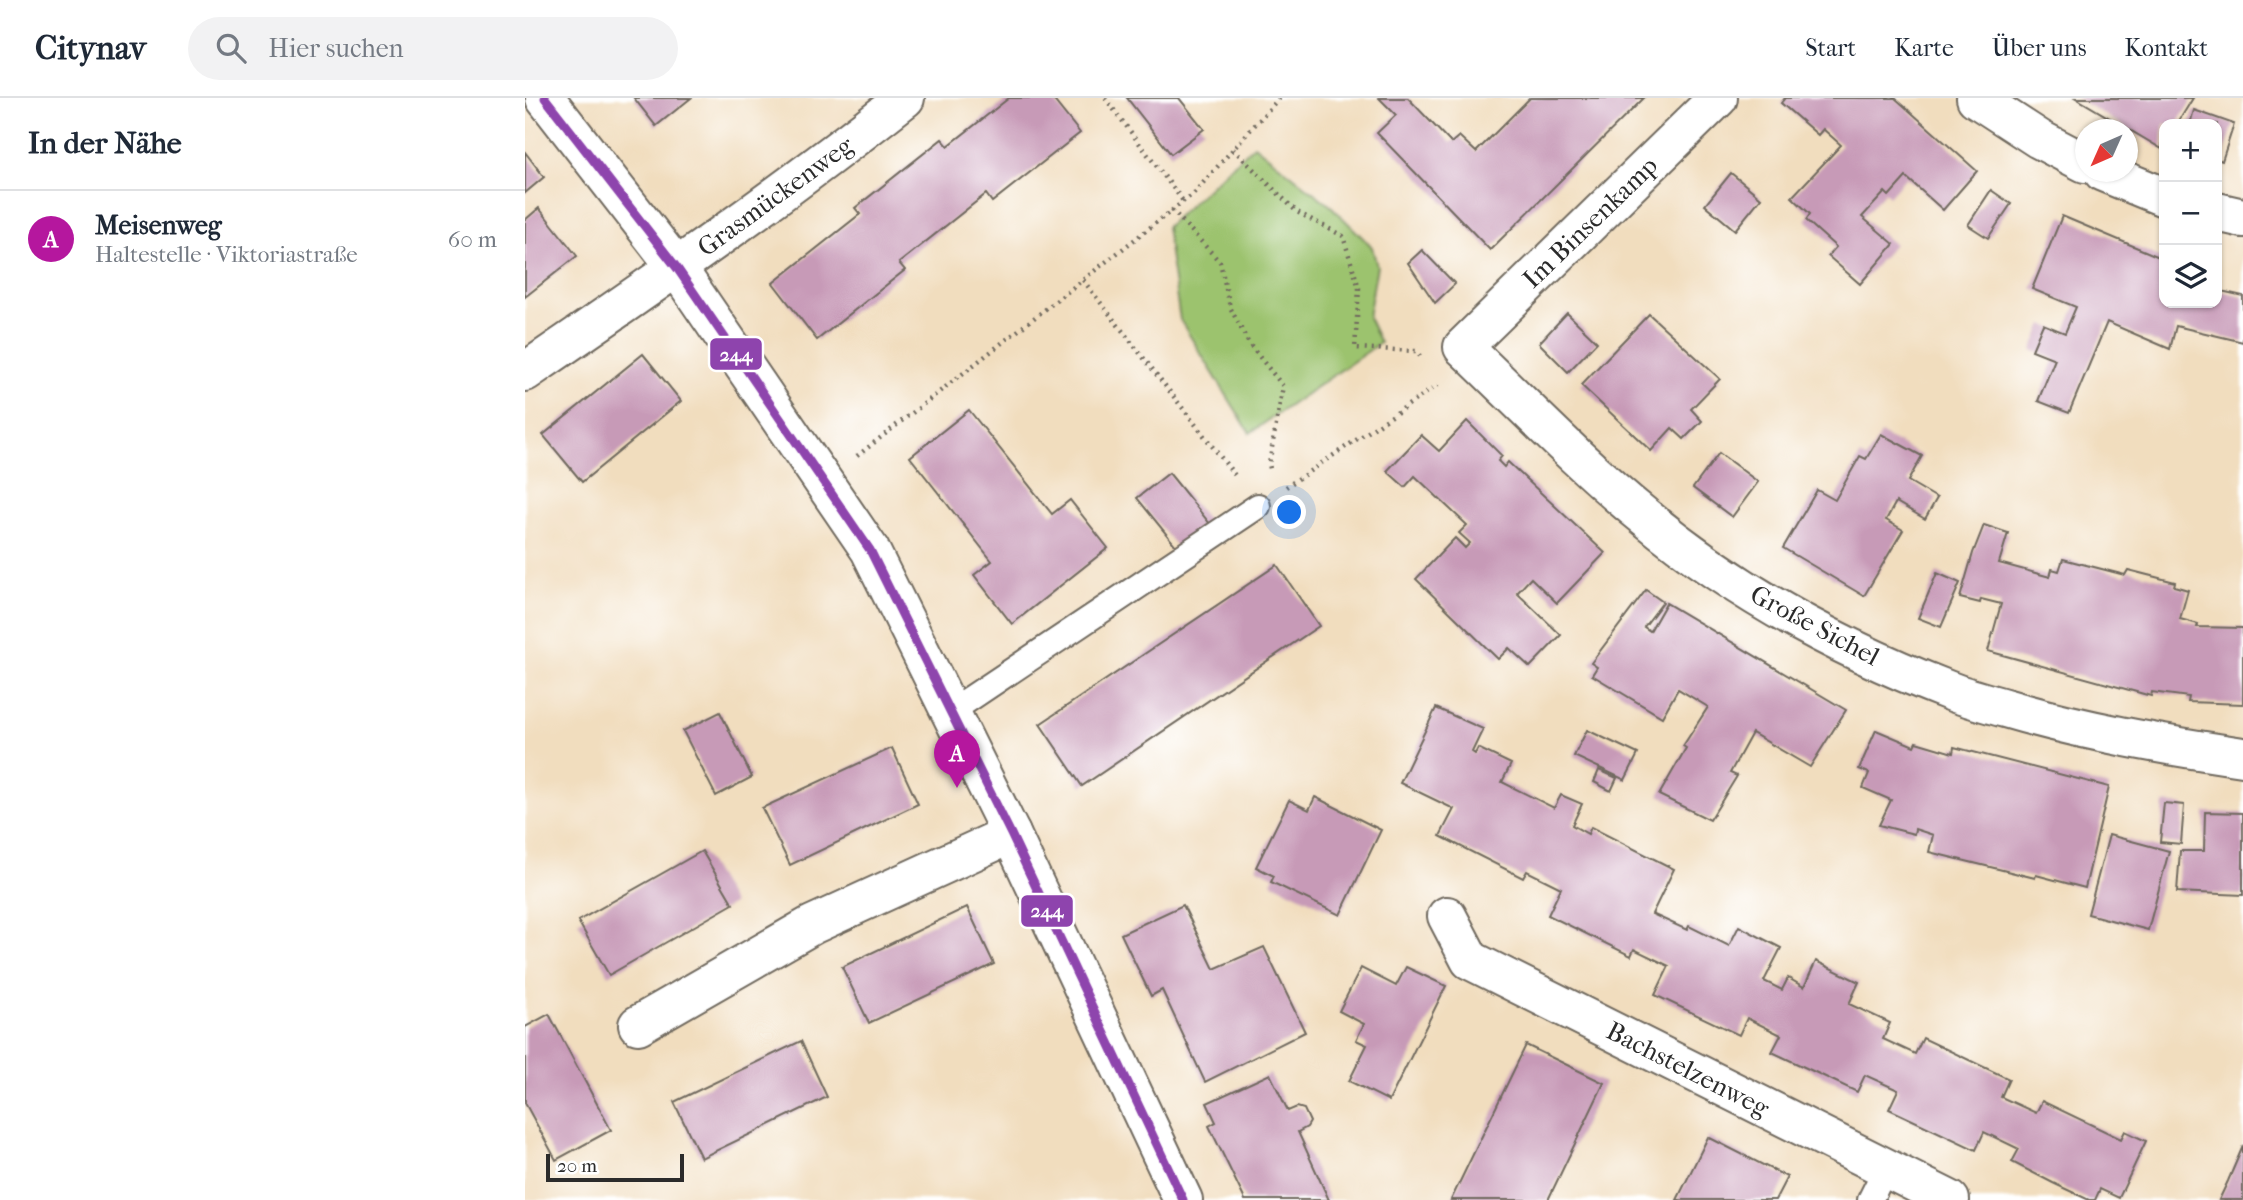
<!DOCTYPE html>
<html lang="de">
<head>
<meta charset="utf-8">
<style>
  body { margin:0; font-family:"IM FELL French Canon",serif; background:#f2f2f3; color:#1f2937 }
  .controls { position:absolute; right:21px; top:21px; display:grid; overflow:hidden; border-radius:14px; box-shadow:0 2px 5px #0004 }
  .controls button { width:63px; height:63px; display:grid; place-items:center; padding:0; border:0; border-bottom:2px solid #e0e1e3; background:#fff; color:#1f2937; font:35px sans-serif }
  .compass { position:absolute; left:1550px; top:21px; width:63px; height:63px; border-radius:50%; background:#fff; box-shadow:0 2px 5px #0004; rotate:225deg }
  .scale { position:absolute; left:21px; bottom:18px; width:138px; box-sizing:border-box; padding-left:7px; border:4px solid #2b2b2b; border-top:0; font-size:19px; line-height:24px; white-space:nowrap; color:#2b2b2b; -webkit-text-stroke:5px #fff; paint-order:stroke }
  .you { position:absolute; left:765px; top:415px; width:24px; height:24px; margin:-18px; border:5px solid #fff; border-radius:50%; background:#1a73e8; box-shadow:0 0 0 10px #1a73e833 }
  .badge { display:grid; place-items:center; width:46px; height:46px; border-radius:50%; background:#b5179e; color:#fff; font-size:23px; font-weight:700 }
  .pin { position:absolute; translate:-50% -58px; filter:drop-shadow(0 2px 4px #0008) }
  .pin::after { content:''; position:absolute; top:37px; width:24px; height:21px; background:inherit; clip-path:polygon(0 0,100% 0,50% 100%) }
  .list { margin:0; padding:0; list-style:none }
  h2 { display:flex; justify-content:space-between; align-items:center; height:91px; margin:0; padding:0 28px; font-size:30px }
  h2 small { font-size:23px; font-weight:400; color:#747a83 }
  .list li { display:grid; grid-template-columns:46px 1fr auto; gap:21px; align-items:center; box-sizing:border-box; height:98px; padding:0 28px; border-top:2px solid #e0e1e3 }
  .list b { display:block; font-size:26px; white-space:nowrap }
  .list p { margin:0; font-size:23px; white-space:nowrap; color:#747a83 }
  .list em { font-size:23px; font-style:normal; color:#747a83 }
  .icon { flex:none; width:38px; height:38px; fill:none; stroke:currentColor; stroke-width:2; stroke-linecap:round; stroke-linejoin:round }
  .map { position:relative; flex:none; width:1718px; height:1102px; overflow:hidden }
  header { display:flex; align-items:center; gap:42px; box-sizing:border-box; height:98px; padding:0 35px; background:#fff; border-bottom:2px solid #e0e1e3 }
  header strong { font-size:33px }
  nav { display:flex; gap:38px; margin-inline-start:auto; font-size:24px }
  .search { width:490px; height:63px; background:#f2f2f3; display:flex; align-items:center; gap:18px; box-sizing:border-box; padding:0 24px; border-radius:38px; color:#747a83; font-size:26px }
  main { display:flex }
  aside { flex:1; background:#fff }
  .map>svg:first-child { display:block }
  .green { fill:#9cc36e; stroke:#64774c; stroke-width:2 }
  .building { fill:#c79ab7 }
  .lines { fill:none; stroke-linecap:round; stroke-linejoin:round }
  .service-casing { stroke:#70695e; stroke-width:28 }
  .minor-casing { stroke:#70695e; stroke-width:42 }
  .path { stroke:#70695e; stroke-width:4.5; stroke-dasharray:2 5; stroke-linecap:butt }
  .service { stroke:#fff; stroke-width:24 }
  .minor { stroke:#fff; stroke-width:38 }
  .bus-1-casing { stroke:#fff; stroke-width:14 }
  .bus-1 { stroke:#8e44ad; stroke-width:9 }
  .labels { text-anchor:middle; stroke-width:5; stroke-linejoin:round; paint-order:stroke }
  .street-label { font-size:26px; fill:#2b2b2b; stroke:#fff }
  .line-badge { stroke:#fff; stroke-width:2.5 }
  .badge-label { font-size:19px; text-anchor:middle; font-weight:bold; fill:#fff }
</style>
</head>
<body>
<header>
<strong>Citynav</strong>
<div class="search"><svg class="icon" aria-label="search" viewBox="0 0 24 24"><circle cx="10" cy="10" r="6"/><path d="M15 15l6 6"/></svg>Hier suchen</div>
<nav><a>Start</a><a>Karte</a><a>Über uns</a><a>Kontakt</a></nav>
</header>
<main>
<aside>
<h2>In der Nähe<small></small></h2>
<ul class="list">
<li><span class="badge">A</span><div><b>Meisenweg</b><p>Haltestelle · Viktoriastraße</p></div><em>60 m</em></li>
</ul>
</aside>
<div class="map">
<svg width="1718" height="1102" viewBox="0 0 1718 1102">
  <rect width="100%" height="100%" fill="#fff"/>
  <filter id="ink" filterUnits="userSpaceOnUse"><feTurbulence type="fractalNoise" baseFrequency=".0143" numOctaves="2"/><feDisplacementMap in="SourceGraphic" scale="14" xChannelSelector="R" yChannelSelector="G"/><feConvolveMatrix kernelMatrix="1 2 1 2 8 2 1 2 1" color-interpolation-filters="sRGB"/></filter>
  <filter id="wash" filterUnits="userSpaceOnUse"><feTurbulence type="fractalNoise" baseFrequency=".00686" numOctaves="4" result="noise"/><feDisplacementMap in="SourceGraphic" scale="28" xChannelSelector="R" yChannelSelector="G"/><feGaussianBlur stdDeviation="1.57" result="paint"/><feColorMatrix in="noise" values="0 0 0 0 0 0 0 0 0 0 0 0 0 0 0 0 0 1.4 0 .05"/><feComposite in="paint" operator="in"/></filter>
  <g filter="url(#wash)">
    <rect width="100%" height="100%" fill="#f1ddbe"/>
    <path class="green" d="M729,47l78,62 40,40 5,19 -9,51 12,26 -130,90 -70,-113 -14,-93z"/>
    <g id="blocks">
      <g class="building">
        <path d="M109,0h57l-35,28z"/>
        <path d="M484,0h43l28,35 -88,69 -6,-8 -87,69 6,7 -88,70 -44,-57 87,-69 -5,-6 87,-69 6,7z"/>
        <path d="M602,0h52l25,31 -33,25z"/>
        <path d="M854,0h29l43,45 8,-7 17,16 54,-54h114l-154,152 -113,-117 19,-18z"/>
        <path d="M1260,0h110l82,73 -34,39 -37,-33 -17,19 -4,-4 -23,25 32,27 -34,40 -32,-28 8,-9 -30,-27 4,-6 -18,-17 49,-52 -18,-16 -5,6 -37,-32z"/>
        <path d="M1551,0h117l-16,26h-13l-2,25z"/>
        <path d="M1669,12l40,14 -12,37 -5,-2v-35h-27z"/>
        <path d="M0,54l19,25 -19,16z"/>
        <path d="M1206,75l30,25 -26,32 -30,-25z"/>
        <path d="M1466,92l20,14 -23,34 -20,-13z"/>
        <path d="M14,110l38,48 -52,41v-77z"/>
        <path d="M1537,118l102,43v44h53v-13l26,6v46l-67,-16 -6,23 -63,-27 -38,91 -31,-12 17,-42 -23,-9 11,-26 22,9 11,-26 -44,-18z"/>
        <path d="M897,152l33,34 -20,19 -27,-40z"/>
        <path d="M1042,215l30,29 -29,30 -29,-29z"/>
        <path d="M1124,216l71,65 -29,30 11,12 -18,18 -12,-11 -21,23 -70,-66z"/>
        <path d="M118,256l38,47 -99,81 -39,-47z"/>
        <path d="M444,312l83,104 18,-14 38,48 -96,76 -38,-49 18,-14 -82,-104z"/>
        <path d="M942,323l35,35 -4,5 6,6 4,-5 97,91 -48,50 -26,-25 -14,15 44,42 -31,32 -21,-19 -11,11 -82,-80 39,-41 10,10 5,-5 -11,-10 8,-8 -52,-49 -10,11 -18,-16 34,-36 18,16z"/>
        <path d="M1356,336l41,22 -14,25 29,17 -12,21 -29,-17 -10,18 17,10 -39,66 -81,-48 34,-58 18,10 25,-44 6,3z"/>
        <path d="M1194,355l39,29 -26,35 -39,-29z"/>
        <path d="M644,375l42,52 -31,26 -43,-53z"/>
        <path d="M1459,427l24,8 -9,30 51,14 2,-8 7,2 4,-12 62,16 3,-5 47,12 -1,4 14,4 -8,29 18,5 -1,3 46,1v76l-55,-2 1,-5 -37,-5 -1,4 -163,-45 13,-47 -20,-5 -1,4 -20,-5 13,-45z"/>
        <path d="M752,467l42,61 -237,160 -42,-62z"/>
        <path d="M1412,475l23,10 -19,44 -23,-9z"/>
        <path d="M1121,492l17,12 -19,25 6,4 16,-28 180,107 -36,57 -58,-34 -22,40 7,3 -27,44 -51,-25 27,-47 -3,-2 25,-39 -30,-18 -16,28 -70,-42 5,-8 -6,-4z"/>
        <path d="M911,610l47,21 -11,23 3,2 3,-6 33,16 -9,18 52,26 7,-13 21,9 -10,21 16,9 3,-7 83,42 -22,45 35,16 2,-4 40,20 10,-20 42,22 -17,33 18,9 6,-12 16,9 12,-26 43,21 -10,22 41,19 -7,16 32,15 8,-16 86,41 -8,18 35,16 6,-12 79,38 4,-8 21,10 -27,57 -19,-9 -5,11h-6l-36,-17 -41,-21 7,-13 -35,-17 -8,18 -87,-41 9,-19 -33,-15 -8,17 -40,-19 -45,-21 9,-17 -34,-17 -8,17 -84,-40 14,-29 -35,-17 -3,7 -83,-41 13,-27 -34,-17 -4,7 -83,-42 14,-27 -54,-26z"/>
        <path d="M195,614l32,65 -36,19 -33,-65z"/>
        <path d="M1062,632l51,24 -13,26 -51,-24z"/>
        <path d="M1351,632l38,16 2,-4 37,11 1,-6 155,40 -24,101 -49,-13 -1,3 -106,-26 4,-17 -18,-6 -1,5 -35,-9 12,-25 -28,-12 6,-15 -10,-4z"/>
        <path d="M367,650l26,56 -128,61 -28,-57z"/>
        <path d="M1074,672l18,8 -6,13 -17,-9z"/>
        <path d="M790,699l66,33 -41,85 -69,-33 3,-6 -18,-9 33,-67 20,10z"/>
        <path d="M1639,705l20,2 -3,39 -21,-2z"/>
        <path d="M1680,714l38,1v82l-66,-3 3,-41h24z"/>
        <path d="M1584,737l60,16 -21,79 -60,-16z"/>
        <path d="M177,753l31,53 -124,71 -31,-54z"/>
        <path d="M658,807l31,64 50,-22 41,85 -100,50 -43,-92 -11,6 -30,-62z"/>
        <path d="M442,809l27,57 -125,59 -27,-56z"/>
        <path d="M881,869l40,19 -57,115 -40,-20 18,-36 -11,-5 8,-16 -25,-13 22,-43 35,18z"/>
        <path d="M24,916l62,116 -55,30 -31,-57v-76z"/>
        <path d="M276,943l26,56 -126,61 -27,-56z"/>
        <path d="M1001,947l78,38 -56,117h-97z"/>
        <path d="M745,976l18,37 9,-4 7,2 6,13 -3,5 -9,5 31,68h-84l-36,-74 7,-4 -9,-19z"/>
        <path d="M1183,1039l79,40 -12,23h-98z"/>
        <path d="M1718,1048v54h-24l9,-19z"/>
      </g>
    </g>
  </g>
  <g filter="url(#ink)">
    <use href="#blocks" fill-opacity="0" stroke="#70695e" stroke-width="2"/>
    <g class="lines">
      <g class="service-casing">
        <g id="service">
          <path d="M425,614l308,-206"/>
          <path d="M1345,1102l16,-32"/>
        </g>
      </g>
      <g class="minor-casing">
        <g id="minor">
          <path d="M20,0l132,170 193,282 141,284 172,366"/>
          <path d="M1193,0l-255,249c59,56 118,118 181,169 90,75 197,133 306,175 18,7 37,12 55,17 78,23 158,37 238,49"/>
          <path d="M1451,0l63,41 46,24"/>
          <path d="M1578,74l61,25"/>
          <path d="M1692,114l26,6"/>
          <path d="M0,274c129,-88 257,-177 380,-274"/>
          <path d="M922,818l23,44 480,240"/>
          <path d="M113,927l174,-100 199,-91"/>
        </g>
      </g>
      <g class="path">
        <path d="M580,0l78,103"/>
        <path d="M708,51l64,63 46,24 16,52 -4,60 61,3 4,5"/>
        <path d="M647,112l48,52 10,45 19,37 34,42 -14,78 2,9"/>
        <path d="M558,182l154,198"/>
        <path d="M332,358l336,-262 86,-96"/>
        <path d="M761,389l152,-102"/>
      </g>
      <use href="#service" class="service"/>
      <use href="#minor" class="minor"/>
      <g class="bus-1-casing">
        <path id="bus-1" d="M20,0l132,170 193,282 141,284 172,366"/>
      </g>
      <use href="#bus-1" class="bus-1"/>
    </g>
  </g>
  <g class="labels">
    <g class="street-label">
      <text transform="translate(250 98) rotate(-36)" y="9">Grasmückenweg</text>
      <text transform="translate(1065 124) rotate(-44)" y="9">Im Binsenkamp</text>
      <text transform="translate(1290 527) rotate(28)" y="9">Große Sichel</text>
      <text transform="translate(1163 971) rotate(27)" y="9">Bachstelzenweg</text>
    </g>
  </g>
  <g class="line-badge">
    <rect x="184" y="239" width="54" height="34" rx="7" fill="#8e44ad"/>
    <rect x="495" y="796" width="54" height="34" rx="7" fill="#8e44ad"/>
  </g>
  <g class="badge-label">
    <text x="211" y="263">244</text>
    <text x="522" y="819">244</text>
  </g>
</svg>
<div class="controls">
<button>+</button>
<button>−</button>
<button><svg class="icon" aria-label="layers" viewBox="0 0 24 24"><path d="M12 4l9 5-9 5-9-5zM3 14l9 5 9-5"/></svg></button>
</div>
<svg class="compass" viewBox="-18 -18 36 36"><path d="M0-13l5 13h-10z" fill="#e53935"/><path d="M0 13l5-13h-10z" fill="#747a83"/></svg>
<div class="scale">20 m</div>
<div class="you"></div>
<div class="pin badge" style="left:432px;top:690px">A</div>
</div>
</main>
</body>
</html>
